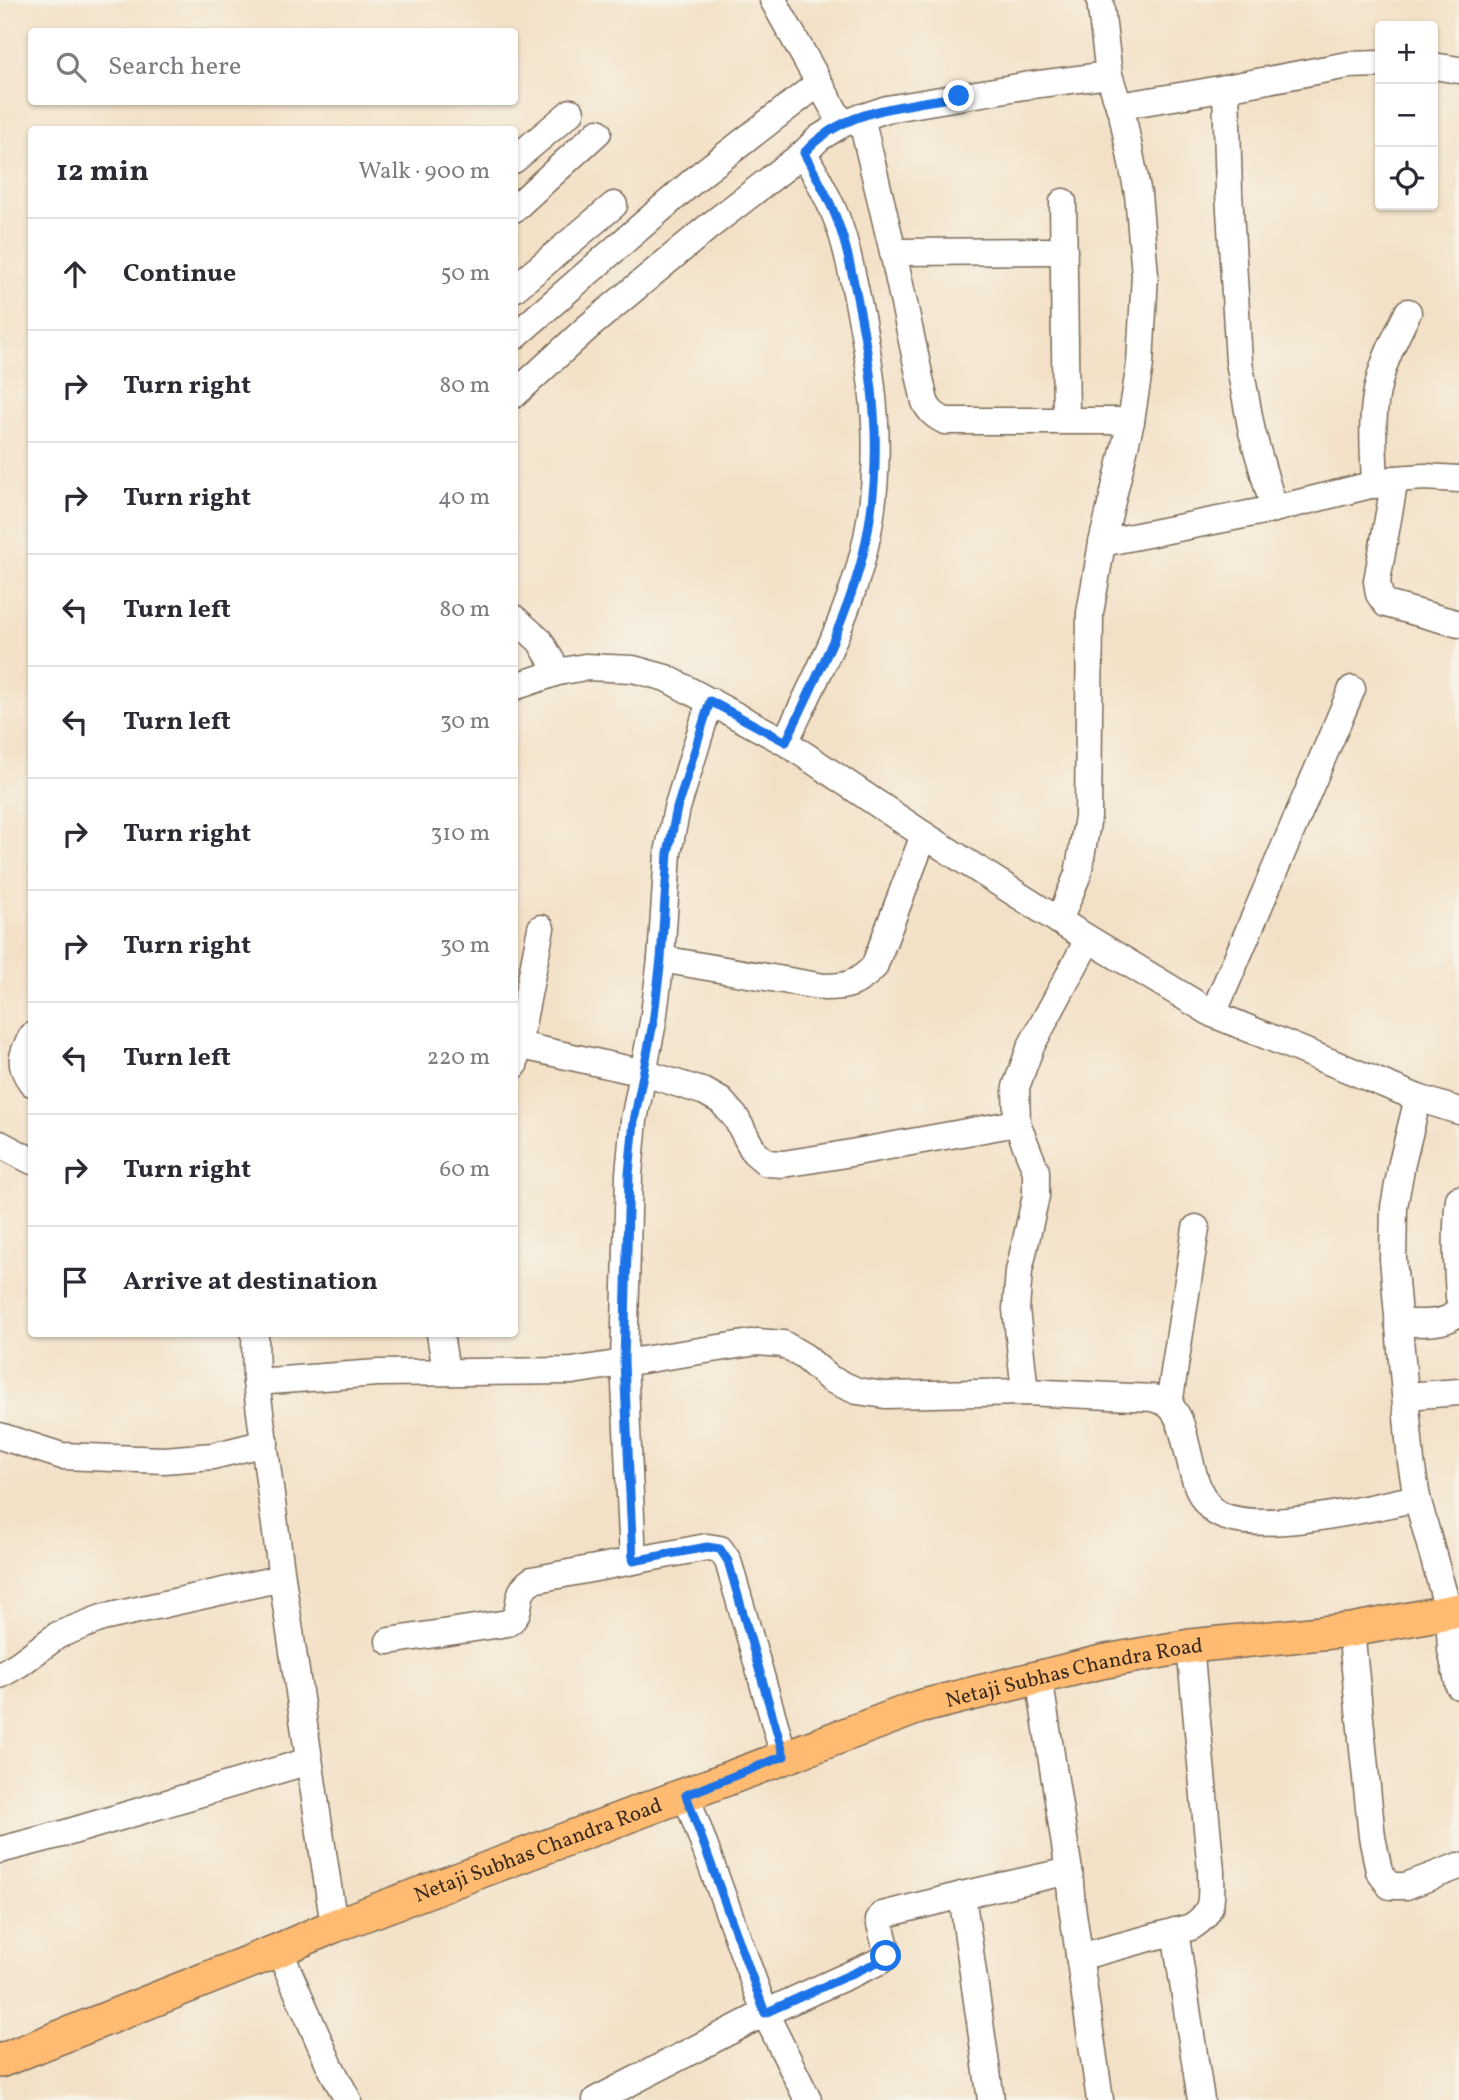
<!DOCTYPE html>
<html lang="en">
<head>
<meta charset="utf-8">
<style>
  body { margin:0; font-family:Vollkorn,serif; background:#f7f7f7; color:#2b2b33 }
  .controls { position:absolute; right:21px; top:21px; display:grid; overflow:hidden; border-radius:7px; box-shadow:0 2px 5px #0004 }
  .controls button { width:63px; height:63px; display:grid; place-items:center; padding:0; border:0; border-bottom:2px solid #e1e1e2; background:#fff; color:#2b2b33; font:35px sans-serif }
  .stop { position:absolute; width:21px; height:21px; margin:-16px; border:5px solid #1a73e8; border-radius:50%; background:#fff }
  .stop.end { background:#1a73e8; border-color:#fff; box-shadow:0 2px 7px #0008 }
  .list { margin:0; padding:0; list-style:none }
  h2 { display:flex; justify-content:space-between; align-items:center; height:91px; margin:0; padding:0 28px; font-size:30px }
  h2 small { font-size:23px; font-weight:400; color:#7c7c81 }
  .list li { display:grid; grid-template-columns:46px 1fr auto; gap:21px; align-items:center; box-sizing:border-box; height:112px; padding:0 28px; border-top:2px solid #e1e1e2 }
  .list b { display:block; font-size:26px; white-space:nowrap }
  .list em { font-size:23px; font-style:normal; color:#7c7c81 }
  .icon { flex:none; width:38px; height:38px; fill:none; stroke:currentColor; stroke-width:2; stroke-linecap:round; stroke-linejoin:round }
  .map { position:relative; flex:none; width:1459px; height:2100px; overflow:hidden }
  .search { position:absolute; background:#fff; box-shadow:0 2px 5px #0004; left:28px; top:28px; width:490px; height:77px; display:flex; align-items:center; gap:18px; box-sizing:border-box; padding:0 24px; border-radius:7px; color:#7c7c81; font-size:26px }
  .panel { position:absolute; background:#fff; box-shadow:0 2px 5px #0004; left:28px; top:126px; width:490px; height:1211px; border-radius:7px }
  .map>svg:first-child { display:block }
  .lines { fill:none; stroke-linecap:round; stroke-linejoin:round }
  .minor-casing { stroke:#7b6a59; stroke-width:29 }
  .major-casing { stroke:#7b6a59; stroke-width:36 }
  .minor { stroke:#fff; stroke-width:26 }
  .major { stroke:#ffbb71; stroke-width:33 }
  .route { stroke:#1a73e8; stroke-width:9 }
  .labels { text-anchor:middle; stroke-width:6; stroke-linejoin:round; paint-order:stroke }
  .street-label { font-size:21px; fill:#3b2a1e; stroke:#f7f3e8 }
</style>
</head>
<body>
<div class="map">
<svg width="1459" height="2100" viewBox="0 0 1459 2100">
  <rect width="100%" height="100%" fill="#f7f3e8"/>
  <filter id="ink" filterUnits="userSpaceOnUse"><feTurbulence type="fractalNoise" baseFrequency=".0143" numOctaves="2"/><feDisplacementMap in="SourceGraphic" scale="14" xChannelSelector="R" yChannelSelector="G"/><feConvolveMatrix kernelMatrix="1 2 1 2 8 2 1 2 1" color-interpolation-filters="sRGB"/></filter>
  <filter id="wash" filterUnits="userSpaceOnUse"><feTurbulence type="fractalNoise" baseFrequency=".00686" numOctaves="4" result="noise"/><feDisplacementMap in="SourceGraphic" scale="28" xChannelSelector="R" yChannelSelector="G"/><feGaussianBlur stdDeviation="1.57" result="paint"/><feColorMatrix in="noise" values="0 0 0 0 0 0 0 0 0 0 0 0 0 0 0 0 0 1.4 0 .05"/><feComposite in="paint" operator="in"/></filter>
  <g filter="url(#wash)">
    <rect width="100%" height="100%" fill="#f3e1c7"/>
  </g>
  <g filter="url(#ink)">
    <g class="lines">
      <g class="minor-casing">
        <g id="minor">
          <path d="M773,0l69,124"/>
          <path d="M1433,66l26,4"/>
          <path d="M1226,88l3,105 10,169 13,70 22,77"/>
          <path d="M1119,106l85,-14 144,-27 32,-1"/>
          <path d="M861,117l32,135 32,150c5,10 10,14 20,19h186"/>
          <path d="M514,160l57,-48"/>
          <path d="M1063,202l3,217"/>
          <path d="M514,209l84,-77"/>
          <path d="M893,252l171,-1"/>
          <path d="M514,289l100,-84"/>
          <path d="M514,337l186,-162 119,-92"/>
          <path d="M514,395l73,-67 120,-100 97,-75 15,-15 23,-14 45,-15 137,-23 85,-11"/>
          <path d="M1395,479l-18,102 2,13 7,10 73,20"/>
          <path d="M1375,485c-1,-34 -5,-69 4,-103 6,-25 18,-47 29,-70"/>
          <path d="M1102,543l172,-34 121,-30 29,-2 35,2"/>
          <path d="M514,618l26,23 18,31"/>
          <path d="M514,687l44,-15 27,-5 48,2 33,9 119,64 139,93 135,86 154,93 205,84 41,13"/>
          <path d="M785,742c28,-58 58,-115 75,-176 26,-92 16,-178 -3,-269 -6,-27 -12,-61 -24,-87 -8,-19 -19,-38 -29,-57"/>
          <path d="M1059,921l19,-47 10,-57 2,-204 12,-70 29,-122 9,-57 5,-89 -7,-81 -15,-76 -14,-43 -9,-75"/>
          <path d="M661,959l163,28c24,0 33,-3 50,-20l50,-132"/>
          <path d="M1213,1014l139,-325"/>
          <path d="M32,1036c-11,19 -14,29 0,47"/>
          <path d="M518,1045l126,28 61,19 16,9 15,17 18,34 13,11 16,1 51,-8 183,-33"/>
          <path d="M514,1066l27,-138"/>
          <path d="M0,1144l32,17"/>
          <path d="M1459,1199c-4,33 -2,66 0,98"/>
          <path d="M1398,1323c19,-1 54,5 61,-16"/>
          <path d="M255,1334l1,48 26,196 52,348"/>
          <path d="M440,1334l6,37"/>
          <path d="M256,1382l121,-9 195,-2 185,-29 26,2 22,13 25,22 27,12 28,4 140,-3 128,6c4,2 10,3 14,6 14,9 17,33 21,48 5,20 9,44 25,58 33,29 162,-3 204,-12l32,115 2,37 8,36"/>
          <path d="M1025,1392l-9,-83 3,-38 17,-75v-25l-19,-48 -1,-36 15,-41 57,-106"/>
          <path d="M1406,1396l53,-4"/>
          <path d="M1169,1405l27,-177"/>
          <path d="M0,1436l62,20 102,4 49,-4 52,-13"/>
          <path d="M1417,1498l-6,-36 -18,-203 1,-52 8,-44 16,-65"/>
          <path d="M633,1561l-9,-199 5,-188 5,-54 19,-98 8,-63 7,-106 9,-45 33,-107"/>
          <path d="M1351,1630l21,207 7,34 11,15h16l53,-20"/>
          <path d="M389,1641l119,-18c18,-11 3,-29 24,-43l175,-33 13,2 8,12 56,195"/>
          <path d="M0,1675l19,-11 39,-29 44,-17 180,-40"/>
          <path d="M686,1795l79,218 43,87"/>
          <path d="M0,1850l66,-17 243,-72"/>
          <path d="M1069,1871l3,35 28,194"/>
          <path d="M1175,1931l26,169"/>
          <path d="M279,1950l51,116 18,34"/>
          <path d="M1079,1957l112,-30c25,-15 20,-30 20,-56l-21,-225"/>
          <path d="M596,2100l169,-87 115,-52 6,-5v-9l-7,-27 3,-5 80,-20"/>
          <path d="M991,2100l-29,-205 107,-24 -30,-194"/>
        </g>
      </g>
      <g class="major-casing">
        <g id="major">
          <path id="s1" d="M0,2061l279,-111 55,-24 585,-219 182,-45 89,-16 161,-16 108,-20"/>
        </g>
      </g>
      <use href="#minor" class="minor"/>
      <use href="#major" class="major"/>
    </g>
  </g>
  <g class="lines" filter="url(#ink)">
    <path class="route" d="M886,1956l-6,5 -115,52 -79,-218 98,-39 -56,-195 -8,-12 -13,-2 -74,14 -9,-199 5,-188 5,-53 19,-98 8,-64 7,-106 9,-45 33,-107 76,41c27,-58 57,-115 74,-176 25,-92 16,-177 -3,-269 -6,-28 -12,-60 -24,-87 -8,-19 -19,-38 -29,-57 5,-5 10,-11 16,-15 37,-30 93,-33 139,-42"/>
  </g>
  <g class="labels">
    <g class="street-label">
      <text dy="7" stroke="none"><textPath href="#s1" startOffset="1144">Netaji Subhas Chandra Road</textPath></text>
      <text dy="7" stroke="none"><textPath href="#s1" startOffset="578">Netaji Subhas Chandra Road</textPath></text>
    </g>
  </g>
</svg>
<div class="controls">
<button>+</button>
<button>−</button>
<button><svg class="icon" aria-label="locate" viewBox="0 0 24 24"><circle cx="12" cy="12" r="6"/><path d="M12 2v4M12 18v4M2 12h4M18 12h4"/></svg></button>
</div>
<div class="stop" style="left:886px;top:1956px"></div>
<div class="stop end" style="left:959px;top:96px"></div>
<div class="search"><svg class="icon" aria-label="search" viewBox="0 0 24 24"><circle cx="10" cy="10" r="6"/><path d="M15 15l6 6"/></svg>Search here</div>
<section class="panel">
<h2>12 min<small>Walk · 900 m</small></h2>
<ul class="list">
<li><svg class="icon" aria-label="ahead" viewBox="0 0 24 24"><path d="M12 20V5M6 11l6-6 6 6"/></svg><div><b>Continue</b></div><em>50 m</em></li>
<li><svg class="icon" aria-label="right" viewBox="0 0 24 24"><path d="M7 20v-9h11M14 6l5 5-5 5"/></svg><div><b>Turn right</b></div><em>80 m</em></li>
<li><svg class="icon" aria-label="right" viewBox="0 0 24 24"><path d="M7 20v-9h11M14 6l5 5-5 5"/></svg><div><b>Turn right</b></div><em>40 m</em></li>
<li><svg class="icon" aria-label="left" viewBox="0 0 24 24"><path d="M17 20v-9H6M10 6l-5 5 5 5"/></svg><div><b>Turn left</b></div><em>80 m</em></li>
<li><svg class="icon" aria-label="left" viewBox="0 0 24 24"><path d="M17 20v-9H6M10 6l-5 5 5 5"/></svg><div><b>Turn left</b></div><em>30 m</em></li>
<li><svg class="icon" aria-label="right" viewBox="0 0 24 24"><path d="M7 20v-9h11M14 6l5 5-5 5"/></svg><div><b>Turn right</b></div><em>310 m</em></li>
<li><svg class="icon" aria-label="right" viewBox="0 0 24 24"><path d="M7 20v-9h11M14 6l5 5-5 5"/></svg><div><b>Turn right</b></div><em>30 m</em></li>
<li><svg class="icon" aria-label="left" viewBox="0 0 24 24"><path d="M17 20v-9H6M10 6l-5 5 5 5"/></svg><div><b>Turn left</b></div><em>220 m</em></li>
<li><svg class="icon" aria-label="right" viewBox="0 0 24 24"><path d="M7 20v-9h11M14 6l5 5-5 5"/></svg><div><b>Turn right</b></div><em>60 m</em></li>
<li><svg class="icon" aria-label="arrive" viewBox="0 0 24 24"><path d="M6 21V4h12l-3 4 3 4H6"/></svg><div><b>Arrive at destination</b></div></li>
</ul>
</section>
</div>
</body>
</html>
